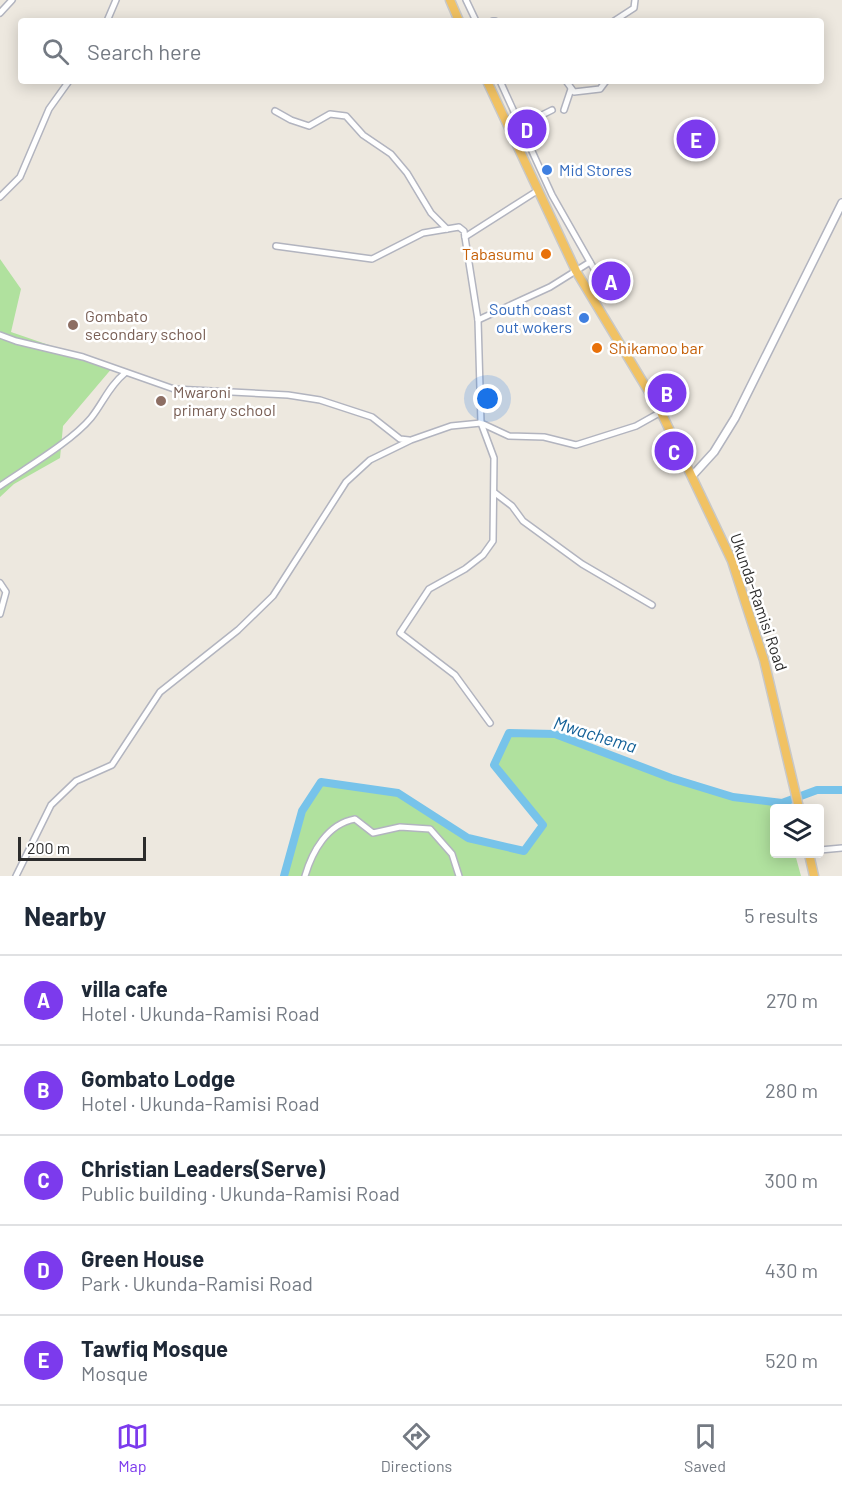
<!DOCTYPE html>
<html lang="en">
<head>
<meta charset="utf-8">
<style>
  body { margin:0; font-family:Barlow,sans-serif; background:#f6f6f7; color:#1f2937 }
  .controls { position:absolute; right:18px; bottom:18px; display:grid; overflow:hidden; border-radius:6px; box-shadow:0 3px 15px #0003 }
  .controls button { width:54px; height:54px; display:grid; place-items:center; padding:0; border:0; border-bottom:2px solid #e0e1e3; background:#fff; color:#1f2937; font:30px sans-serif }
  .scale { position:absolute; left:18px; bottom:15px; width:128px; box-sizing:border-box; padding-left:6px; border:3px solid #2c2c2c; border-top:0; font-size:16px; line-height:21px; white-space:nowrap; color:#2c2c2c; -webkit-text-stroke:4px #fff; paint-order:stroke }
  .you { position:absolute; left:488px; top:399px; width:21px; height:21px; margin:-15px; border:4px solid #fff; border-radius:50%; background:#1a73e8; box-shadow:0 0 0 9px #1a73e833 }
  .badge { display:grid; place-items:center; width:39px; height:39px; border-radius:50%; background:#7c3aed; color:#fff; font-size:20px; font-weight:700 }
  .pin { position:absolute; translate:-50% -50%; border:3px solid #fff; box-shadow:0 2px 6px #0006 }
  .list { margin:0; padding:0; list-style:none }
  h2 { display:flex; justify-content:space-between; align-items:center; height:78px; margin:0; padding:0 24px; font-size:26px }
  h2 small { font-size:20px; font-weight:400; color:#747a83 }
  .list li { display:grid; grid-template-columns:39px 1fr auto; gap:18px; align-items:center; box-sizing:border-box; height:90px; padding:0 24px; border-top:2px solid #e0e1e3 }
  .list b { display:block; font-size:22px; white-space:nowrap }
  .list p { margin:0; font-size:20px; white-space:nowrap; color:#747a83 }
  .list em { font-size:20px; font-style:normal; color:#747a83 }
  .icon { flex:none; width:33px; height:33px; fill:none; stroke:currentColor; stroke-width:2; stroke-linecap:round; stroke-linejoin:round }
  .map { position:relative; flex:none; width:842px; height:876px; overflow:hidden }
  .search { position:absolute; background:#fff; box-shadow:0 3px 15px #0003; left:18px; right:18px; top:18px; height:66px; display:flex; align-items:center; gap:15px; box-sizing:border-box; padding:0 21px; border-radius:6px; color:#747a83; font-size:22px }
  .sheet { height:528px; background:#fff }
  nav { display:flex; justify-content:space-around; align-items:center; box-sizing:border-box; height:84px; border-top:2px solid #e0e1e3; background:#fff; font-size:16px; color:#747a83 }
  nav a { display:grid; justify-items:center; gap:3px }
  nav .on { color:#7c3aed }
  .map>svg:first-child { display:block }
  .green { fill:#b0e19e }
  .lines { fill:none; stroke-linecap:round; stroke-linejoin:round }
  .river { stroke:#77c3ea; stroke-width:8 }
  .minor-casing { stroke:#b2b4bf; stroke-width:8 }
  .tertiary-casing { stroke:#b2b4bf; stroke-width:10 }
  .trunk-casing { stroke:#c8c8c8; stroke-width:11 }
  .minor { stroke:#fff; stroke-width:5 }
  .tertiary { stroke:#fff; stroke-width:7 }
  .trunk { stroke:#f1c263; stroke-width:8 }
  .shop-dot { fill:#3f7fe0; stroke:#fff; stroke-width:2 }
  .food-dot { fill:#e8710a; stroke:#fff; stroke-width:2 }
  .education-dot { fill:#8d6e63; stroke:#fff; stroke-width:2 }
  .labels { text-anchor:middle; stroke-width:5; stroke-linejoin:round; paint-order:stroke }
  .shop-label { font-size:16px; fill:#366cbe; stroke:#fff; text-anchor:start }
  .food-label { font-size:16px; fill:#c56008; stroke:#fff; text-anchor:end }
  .education-label { font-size:16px; fill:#785e54; stroke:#fff; text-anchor:start }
  .street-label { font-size:16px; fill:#2c2c2c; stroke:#fff }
  .water-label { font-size:18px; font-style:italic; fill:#146198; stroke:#fff }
</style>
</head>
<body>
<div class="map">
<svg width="842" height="876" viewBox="0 0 842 876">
  <rect width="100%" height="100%" fill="#ede8df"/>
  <g class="green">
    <path d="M0,259l21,30 -10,43 102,35 -50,59 -3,32 -46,26 -14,13z"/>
    <path d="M509,733l46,1 116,44 62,19 49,6 1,5h-9v46h21l6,22h-517l18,-65 19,-29 77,11 70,45 56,13 19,-26 -49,-60z"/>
  </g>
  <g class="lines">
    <path class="river" d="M284,876l18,-65 19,-29 77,11 70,45 56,13 19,-26 -49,-60 15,-32 46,1 116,44 62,19 49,6 35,-13h25"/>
    <g class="minor-casing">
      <g id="minor">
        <path d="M466,0l10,21"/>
        <path d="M0,13l12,-13"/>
        <path d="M107,21l9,-21"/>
        <path d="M493,21h2"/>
        <path d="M614,21l20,-13 1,-8"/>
        <path d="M500,81l52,114 50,88 -1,5 -10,8"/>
        <path d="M566,81l8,11 26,-3 6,-8"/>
        <path d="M564,110l7,-21"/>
        <path d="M275,111l16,9 18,6 21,-12 16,2 17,19 28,19 16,19 24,40 16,16"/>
        <path d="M522,125l30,-15"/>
        <path d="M0,197l20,-20 29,-68 20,-28"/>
        <path d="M465,237l72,-46"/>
        <path d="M276,246l96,13 51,-26 36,-6 5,4 14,89 3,103 13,35 -1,83 -10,14 -18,14 -36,20 -29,44 55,42 35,48"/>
        <path d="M478,320l72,-33 40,-25"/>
        <path d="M0,335l16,6 67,16 91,32 114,6 32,5 52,17 28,22 9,1"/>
        <path d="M0,486c26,-18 72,-45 91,-68 12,-15 18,-32 34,-45"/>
        <path d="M495,493l17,13 11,15 59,43 70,41"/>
        <path d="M0,583l6,9 -6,22"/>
        <path d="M820,850l22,-2"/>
        <path d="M16,876l35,-71 25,-24 36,-16 48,-73 78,-62 35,-34 73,-114 24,-22 41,-20 40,-14 30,-3 28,13 35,1 32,8 60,-19 25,-14"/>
        <path d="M305,876c7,-24 22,-52 50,-57l18,14 27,-6 30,2 22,25 7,22"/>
      </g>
    </g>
    <g class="tertiary-casing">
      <path id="tertiary" d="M693,475l21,-23 21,-34 107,-215"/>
    </g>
    <g class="trunk-casing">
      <g id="trunk">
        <path d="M450,0l9,21"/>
        <path d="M487,81l89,190 85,141 71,149 32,99 35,148"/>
        <path d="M809,854l5,22"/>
      </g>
    </g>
    <use href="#minor" class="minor"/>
    <use href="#tertiary" class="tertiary"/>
    <use href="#trunk" class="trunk"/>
  </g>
  <g class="shop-dot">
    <circle cx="547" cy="170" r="6"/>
    <circle cx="584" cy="318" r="6"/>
  </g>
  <g class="food-dot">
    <circle cx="546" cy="254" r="6"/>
    <circle cx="597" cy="348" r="6"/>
  </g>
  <g class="education-dot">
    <circle cx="73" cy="325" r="6"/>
    <circle cx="161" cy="401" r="6"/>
  </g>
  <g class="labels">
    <g class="shop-label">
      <text x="559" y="176">Mid Stores</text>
      <text x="572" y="315" text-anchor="end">South coast<tspan x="572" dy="18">out wokers</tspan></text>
    </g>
    <g class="food-label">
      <text x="534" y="260">Tabasumu</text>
      <text x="609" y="354" text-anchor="start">Shikamoo bar</text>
    </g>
    <g class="education-label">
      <text x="85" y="322">Gombato<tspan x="85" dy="18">secondary school</tspan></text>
      <text x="173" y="398">Mwaroni<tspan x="173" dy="18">primary school</tspan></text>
    </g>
    <g class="street-label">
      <text transform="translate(759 602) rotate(71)" y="6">Ukunda-Ramisi Road</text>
    </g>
    <g class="water-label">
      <text transform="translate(595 735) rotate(17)" y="6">Mwachema</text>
    </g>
  </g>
</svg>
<div class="controls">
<button><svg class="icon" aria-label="layers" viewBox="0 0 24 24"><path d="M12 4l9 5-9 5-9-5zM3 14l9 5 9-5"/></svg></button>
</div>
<div class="scale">200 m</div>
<div class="you"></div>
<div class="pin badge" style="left:611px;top:281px">A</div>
<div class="pin badge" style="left:667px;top:393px">B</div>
<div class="pin badge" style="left:674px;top:451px">C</div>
<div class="pin badge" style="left:527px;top:129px">D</div>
<div class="pin badge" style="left:696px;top:139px">E</div>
<div class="search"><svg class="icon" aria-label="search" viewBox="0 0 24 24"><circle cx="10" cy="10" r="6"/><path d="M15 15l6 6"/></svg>Search here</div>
</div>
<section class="sheet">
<h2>Nearby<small>5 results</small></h2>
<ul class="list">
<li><span class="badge">A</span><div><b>villa cafe</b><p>Hotel · Ukunda-Ramisi Road</p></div><em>270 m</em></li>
<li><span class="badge">B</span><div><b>Gombato Lodge</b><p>Hotel · Ukunda-Ramisi Road</p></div><em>280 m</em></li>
<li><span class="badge">C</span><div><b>Christian Leaders(Serve)</b><p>Public building · Ukunda-Ramisi Road</p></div><em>300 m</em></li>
<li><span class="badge">D</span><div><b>Green House</b><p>Park · Ukunda-Ramisi Road</p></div><em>430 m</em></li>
<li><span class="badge">E</span><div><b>Tawfiq Mosque</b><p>Mosque</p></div><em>520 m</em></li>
</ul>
</section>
<nav>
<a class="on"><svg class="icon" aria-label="map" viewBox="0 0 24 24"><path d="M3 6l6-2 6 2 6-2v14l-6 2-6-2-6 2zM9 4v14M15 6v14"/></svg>Map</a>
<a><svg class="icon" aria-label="directions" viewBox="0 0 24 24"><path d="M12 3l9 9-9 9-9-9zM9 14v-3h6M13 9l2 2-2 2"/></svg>Directions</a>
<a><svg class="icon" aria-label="saved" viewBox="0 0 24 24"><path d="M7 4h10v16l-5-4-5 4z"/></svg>Saved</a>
</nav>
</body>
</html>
